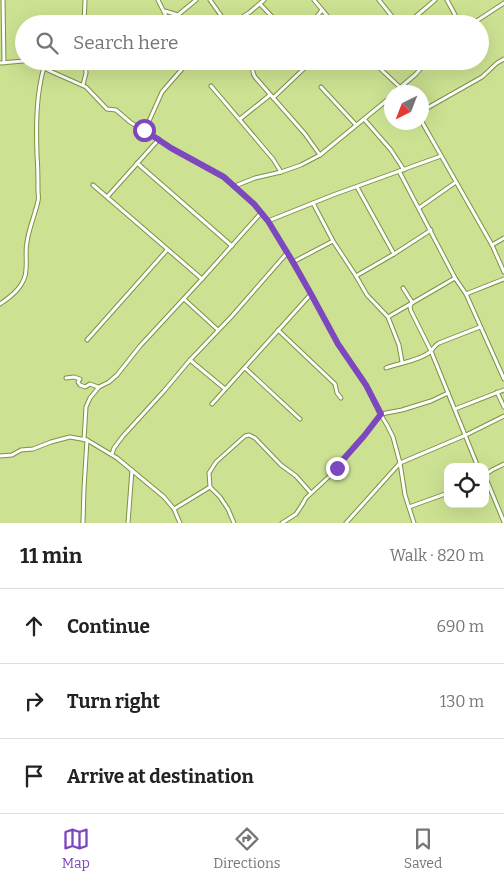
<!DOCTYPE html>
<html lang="en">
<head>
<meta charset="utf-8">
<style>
  body { margin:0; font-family:Bitter,serif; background:#f6f6f6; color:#222 }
  .controls { position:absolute; right:15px; bottom:15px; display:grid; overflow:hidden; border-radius:10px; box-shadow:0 5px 20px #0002 }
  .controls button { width:45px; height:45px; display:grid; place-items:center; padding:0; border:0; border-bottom:1px solid #e0e0e0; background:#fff; color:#222; font:25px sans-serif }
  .compass { position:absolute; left:384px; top:85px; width:45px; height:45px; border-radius:50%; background:#fff; box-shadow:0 5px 20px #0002; rotate:222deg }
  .stop { position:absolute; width:15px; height:15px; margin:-11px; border:4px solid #7d47bf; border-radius:50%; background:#fff }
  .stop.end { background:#7d47bf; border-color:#fff; box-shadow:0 1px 5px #0008 }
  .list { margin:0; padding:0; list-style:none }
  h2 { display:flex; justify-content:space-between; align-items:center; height:65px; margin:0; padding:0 20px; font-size:21px }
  h2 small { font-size:16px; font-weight:400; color:#767676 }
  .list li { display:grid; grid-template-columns:32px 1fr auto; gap:15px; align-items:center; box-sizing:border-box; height:75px; padding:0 20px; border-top:1px solid #e0e0e0 }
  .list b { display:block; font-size:19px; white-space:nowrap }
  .list em { font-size:16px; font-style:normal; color:#767676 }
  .icon { flex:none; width:28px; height:28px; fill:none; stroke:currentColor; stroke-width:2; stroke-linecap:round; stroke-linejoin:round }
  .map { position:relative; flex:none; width:504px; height:523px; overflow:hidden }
  .search { position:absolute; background:#fff; box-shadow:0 5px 20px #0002; left:15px; right:15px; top:15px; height:55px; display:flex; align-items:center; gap:12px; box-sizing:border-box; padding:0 18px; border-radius:28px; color:#767676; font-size:19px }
  .sheet { height:290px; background:#fff }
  nav { display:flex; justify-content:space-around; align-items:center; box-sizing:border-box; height:70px; border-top:1px solid #e0e0e0; background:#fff; font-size:14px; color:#767676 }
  nav a { display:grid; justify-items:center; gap:2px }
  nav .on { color:#7d47bf }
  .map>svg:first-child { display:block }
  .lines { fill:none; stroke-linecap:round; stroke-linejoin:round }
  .street-casing { stroke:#7e9143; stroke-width:5 }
  .street { stroke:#fff; stroke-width:3 }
  .route { stroke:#7d47bf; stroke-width:6 }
</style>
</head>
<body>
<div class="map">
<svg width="504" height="523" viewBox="0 0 504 523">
  <rect width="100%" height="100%" fill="#cce292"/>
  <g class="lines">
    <g class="street-casing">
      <g id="street">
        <path d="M3,0l1,63"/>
        <path d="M158,0l11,22"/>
        <path d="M210,0l17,24"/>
        <path d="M314,0l20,24"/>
        <path d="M379,0l19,24"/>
        <path d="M447,0l13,24"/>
        <path d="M260,4l19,20"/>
        <path d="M165,11l13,4"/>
        <path d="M84,24l1,-24"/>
        <path d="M167,24l29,-24"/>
        <path d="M231,24l19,-12 14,-12"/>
        <path d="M311,24l11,-14"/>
        <path d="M407,24l28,-24"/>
        <path d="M472,24l32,-21"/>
        <path d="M28,61l11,4 11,6 36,16 21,22 9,1 14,12 41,26 52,29 32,28 13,16 43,73 27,50 28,41 13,27 8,13 6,12 7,26 5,32 9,28"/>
        <path d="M257,61c-4,6 -6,10 -2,16l50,57 15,21"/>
        <path d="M372,61l33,31"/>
        <path d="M0,63l24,-2"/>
        <path d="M83,85l3,-12 -1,-12"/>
        <path d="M211,86l62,73 8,13"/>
        <path d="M321,87l35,38"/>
        <path d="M395,92l21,-18 11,-13"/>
        <path d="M273,98l39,-37"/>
        <path d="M422,111l60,-34 15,-14 7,-4"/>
        <path d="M240,119l30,-24"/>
        <path d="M364,119l27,31 13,20"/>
        <path d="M422,122l70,123 12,27"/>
        <path d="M145,130l17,-38 27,-31"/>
        <path d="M137,163l95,83"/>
        <path d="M399,171l56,107 11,16 38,85"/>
        <path d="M93,185l109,94"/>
        <path d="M235,186l20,-8 26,-6 20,-7 19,-10 72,-59"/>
        <path d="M357,187l37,67"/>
        <path d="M108,196l51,-57"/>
        <path d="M313,203l20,38 23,35 38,-22 37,-24"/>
        <path d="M419,208l37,-26"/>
        <path d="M268,221l65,-26 108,-39"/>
        <path d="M492,245l12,-7"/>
        <path d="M293,262l40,-21"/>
        <path d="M356,276l11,19 21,22"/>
        <path d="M403,288l9,14 -2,5 1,4 20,40 47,116"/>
        <path d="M466,294l38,-15"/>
        <path d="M184,299l34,31"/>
        <path d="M0,304c12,-8 26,-19 26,-35 1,-9 -1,-18 1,-27 2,-14 8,-27 11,-41 1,-3 0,-7 0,-11 0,-12 0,-23 -1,-35 -1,-29 -1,-60 7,-88"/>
        <path d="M278,330l57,54 2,9 4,5"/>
        <path d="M87,340l80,-90"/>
        <path d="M190,360l35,29"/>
        <path d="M402,362l-3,-17 -11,-28 67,-39"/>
        <path d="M245,368l55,51"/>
        <path d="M386,368c13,-5 33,-7 44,-16 3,-3 5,-7 9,-9l41,-16"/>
        <path d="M66,378l8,-1 6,2 -2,3 2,3 5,2 5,-3 8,3"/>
        <path d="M497,392l7,15"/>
        <path d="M212,404l99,-110"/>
        <path d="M455,409l49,-19"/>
        <path d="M84,440l2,-33 4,-9 9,-11 10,-5 8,-7 23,-29 62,-67 59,-66"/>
        <path d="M112,454l2,-6 9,-12 41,-45 26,-31 42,-44 55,-63"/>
        <path d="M0,456l12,-1 9,-5 12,-1 18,-7 19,-5 17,3 30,18 47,39 10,12 6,14"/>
        <path d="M485,475l7,-5 12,-6"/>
        <path d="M485,476l19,46"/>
        <path d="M409,507l39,-14"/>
        <path d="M174,509l36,-22"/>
        <path d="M83,523l1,-35 3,-48"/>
        <path d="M128,523l4,-53"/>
        <path d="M234,523l-6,-14 -8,-12 -10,-10 -1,-14 7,-11 29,-26 4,-1 6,3 26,27 15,11 15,17"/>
        <path d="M282,523l14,-9 6,-9 4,-7 29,-27 6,-10 23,-25 17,-22 21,-4 29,-9 17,-8"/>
        <path d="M346,523l54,-60 66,-28 38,-19"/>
      </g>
    </g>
    <use href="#street" class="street"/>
  </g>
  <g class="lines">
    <path class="route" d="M144,130l27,18 53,29 30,27 14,17 25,41 18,32 27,50 28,41 15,29 -17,22 -22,25 -5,7"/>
  </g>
</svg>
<div class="controls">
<button><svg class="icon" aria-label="locate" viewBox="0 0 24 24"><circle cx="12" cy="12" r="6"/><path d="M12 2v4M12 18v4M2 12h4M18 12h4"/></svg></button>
</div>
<svg class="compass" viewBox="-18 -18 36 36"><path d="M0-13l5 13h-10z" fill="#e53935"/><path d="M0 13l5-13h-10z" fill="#767676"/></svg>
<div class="stop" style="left:144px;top:130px"></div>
<div class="stop end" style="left:337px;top:468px"></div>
<div class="search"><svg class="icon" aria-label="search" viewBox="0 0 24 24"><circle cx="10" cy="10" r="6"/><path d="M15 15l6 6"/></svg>Search here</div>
</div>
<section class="sheet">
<h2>11 min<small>Walk · 820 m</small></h2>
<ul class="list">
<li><svg class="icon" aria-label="ahead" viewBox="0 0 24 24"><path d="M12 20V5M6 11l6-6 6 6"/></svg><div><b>Continue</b></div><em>690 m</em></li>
<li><svg class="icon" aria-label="right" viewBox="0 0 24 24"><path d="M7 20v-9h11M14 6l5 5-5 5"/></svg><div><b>Turn right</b></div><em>130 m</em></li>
<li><svg class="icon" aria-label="arrive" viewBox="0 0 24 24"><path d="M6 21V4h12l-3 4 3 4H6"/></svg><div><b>Arrive at destination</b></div></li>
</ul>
</section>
<nav>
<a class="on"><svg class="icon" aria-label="map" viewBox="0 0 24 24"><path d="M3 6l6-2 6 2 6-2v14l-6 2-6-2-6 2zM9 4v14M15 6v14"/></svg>Map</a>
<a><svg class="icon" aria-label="directions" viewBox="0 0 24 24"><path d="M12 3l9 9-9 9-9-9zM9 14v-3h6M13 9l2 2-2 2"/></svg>Directions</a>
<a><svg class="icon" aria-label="saved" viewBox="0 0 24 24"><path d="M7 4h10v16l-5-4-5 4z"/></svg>Saved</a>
</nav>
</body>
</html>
